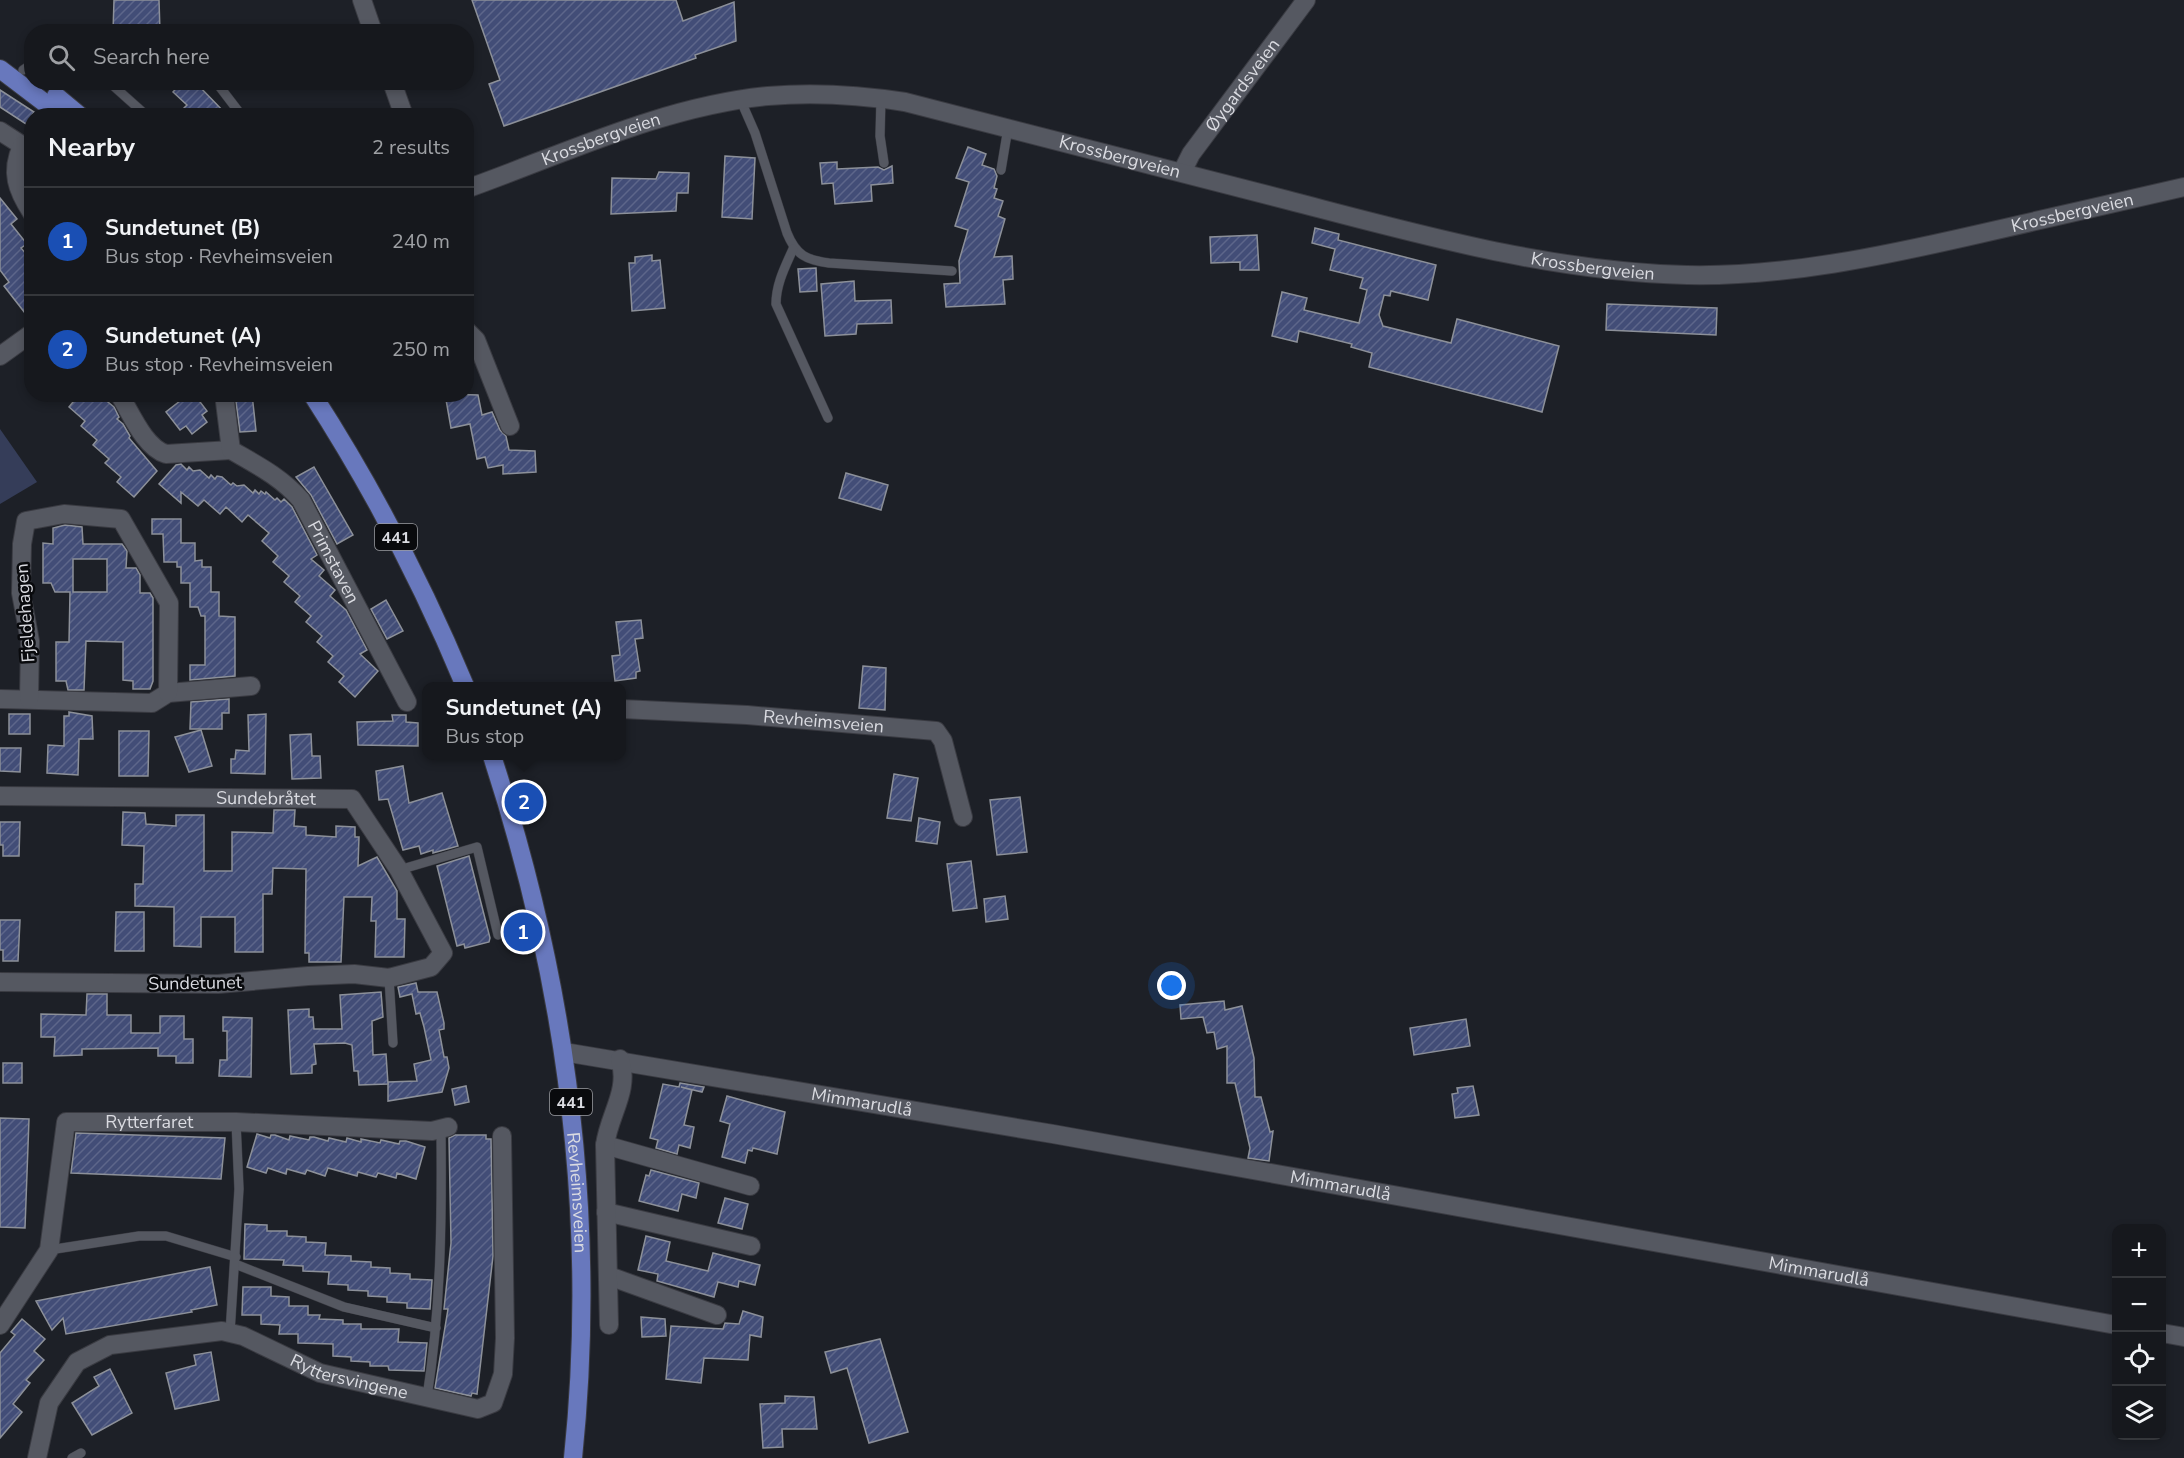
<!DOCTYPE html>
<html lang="en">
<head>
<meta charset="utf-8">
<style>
  body { margin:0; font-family:"Nunito Sans",sans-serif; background:#1f2126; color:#f1f3f6 }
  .controls { position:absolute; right:18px; bottom:18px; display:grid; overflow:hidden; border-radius:12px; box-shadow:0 3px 9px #0003 }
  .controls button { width:54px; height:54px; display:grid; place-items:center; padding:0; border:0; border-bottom:2px solid #35373b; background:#16181d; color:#f1f3f6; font:30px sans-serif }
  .you { position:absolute; left:1172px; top:986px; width:21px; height:21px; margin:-15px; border:4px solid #fff; border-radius:50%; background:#1a73e8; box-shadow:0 0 0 9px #1a73e833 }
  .badge { display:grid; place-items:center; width:39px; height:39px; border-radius:50%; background:#f9a04c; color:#fff; font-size:20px; font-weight:700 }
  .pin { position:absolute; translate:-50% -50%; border:3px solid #fff; box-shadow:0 2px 6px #0006 }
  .popup { position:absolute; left:422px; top:682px; width:204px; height:78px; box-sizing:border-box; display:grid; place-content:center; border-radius:12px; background:#16181d; filter:drop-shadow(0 2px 4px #0005); font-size:20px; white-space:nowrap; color:#9ea0a4 }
  .popup b { font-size:22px; color:#f1f3f6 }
  .popup::after { content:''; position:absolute; left:50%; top:100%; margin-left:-12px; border:12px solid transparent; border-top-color:#16181d }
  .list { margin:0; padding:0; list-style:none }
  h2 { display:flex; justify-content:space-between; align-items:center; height:78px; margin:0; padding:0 24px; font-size:26px }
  h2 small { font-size:20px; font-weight:400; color:#9ea0a4 }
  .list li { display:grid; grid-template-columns:39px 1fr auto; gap:18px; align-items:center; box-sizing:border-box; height:108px; padding:0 24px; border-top:2px solid #35373b }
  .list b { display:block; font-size:22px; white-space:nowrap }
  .list p { margin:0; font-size:20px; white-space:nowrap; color:#9ea0a4 }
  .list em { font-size:20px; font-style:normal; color:#9ea0a4 }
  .icon { flex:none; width:33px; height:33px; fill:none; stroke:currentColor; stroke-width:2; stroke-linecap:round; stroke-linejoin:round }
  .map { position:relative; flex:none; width:2184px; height:1458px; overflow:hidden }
  .search { position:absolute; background:#16181d; box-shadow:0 3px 9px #0003; left:24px; top:24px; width:450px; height:66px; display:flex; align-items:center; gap:15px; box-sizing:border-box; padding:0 21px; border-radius:24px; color:#9ea0a4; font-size:22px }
  .panel { position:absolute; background:#16181d; box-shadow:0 3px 9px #0003; left:24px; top:108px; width:450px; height:294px; border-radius:24px }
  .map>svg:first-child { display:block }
  .green { fill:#353d59 }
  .building { fill:url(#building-hatch); stroke:#8c9099; stroke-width:1.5; fill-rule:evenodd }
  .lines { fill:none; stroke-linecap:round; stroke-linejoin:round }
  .service-casing { stroke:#3a3b42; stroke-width:10 }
  .minor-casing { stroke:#3a3b42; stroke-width:20 }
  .tertiary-casing { stroke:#3a3b42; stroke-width:20 }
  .primary-casing { stroke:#3a3b42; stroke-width:20 }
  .service { stroke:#555861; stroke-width:9 }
  .minor { stroke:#555861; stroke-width:18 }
  .tertiary { stroke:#555861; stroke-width:18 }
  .primary { stroke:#6878bd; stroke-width:18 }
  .labels { text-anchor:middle; stroke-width:5; stroke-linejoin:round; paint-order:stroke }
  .shield { fill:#090a0d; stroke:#9b9ca1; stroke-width:1.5 }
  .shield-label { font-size:16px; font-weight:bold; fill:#dadbe1 }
  .street-label { font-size:18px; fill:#dadbe1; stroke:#090a0d }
</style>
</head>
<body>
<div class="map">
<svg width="2184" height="1458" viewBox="0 0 2184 1458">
  <defs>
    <pattern id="building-hatch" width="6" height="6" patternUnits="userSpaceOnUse" patternTransform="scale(1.5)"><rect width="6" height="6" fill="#424d77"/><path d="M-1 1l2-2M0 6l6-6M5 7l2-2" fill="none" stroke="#5d668a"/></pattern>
  </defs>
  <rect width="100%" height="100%" fill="#1d2027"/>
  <path class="green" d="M0,429l37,53 -37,22z"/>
  <g class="building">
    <path d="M114,0h45l1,32h-47z"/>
    <path d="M472,0h204l7,21 51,-19 2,39 -41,14 1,3 -192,68 -15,-42 11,-4z"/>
    <path d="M182,82h13l33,34h-52l11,-11 -14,-13z"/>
    <path d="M0,90l34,22 -8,12 -26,-17z"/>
    <path d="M968,147l18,7 -4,11 12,4 3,7 -3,12 3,1 -3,9 9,3 -5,15 7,3 -11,38 18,-1 1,23 -10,1 2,24 -59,3 -2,-23 16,-1 -1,-22 9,-31 -13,-4 14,-44 -13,-4z"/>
    <path d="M725,156l30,2 -3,61 -30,-2z"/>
    <path d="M837,162v7l41,-2 6,3 8,-4 1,17 -22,2 1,16 -37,3 -2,-21 -11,1 -2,-21z"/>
    <path d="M659,172l30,1 -1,20h-11l-1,18 -65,3 1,-36 44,1z"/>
    <path d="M0,198l17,21 -6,5 16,20 -6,4 11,13v61l-28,-36 5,-4 -9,-12z"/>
    <path d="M1315,228l24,6 -1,6 98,25 -8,35 -37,-9 -1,5 -6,-1 -5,20 4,11 68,17 6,-24 102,27 -17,66 -173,-45 3,-14 -21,-6 1,-3 -53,-13 -2,11 -25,-6 10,-44 25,6 -3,12 55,13 8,-33 -7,-2 3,-10 -33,-8 5,-21 -23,-6z"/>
    <path d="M1257,235l2,35h-19v-8l-29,1 -1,-26z"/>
    <path d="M652,255v6l8,-1 5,48 -33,3 -3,-48h6v-6z"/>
    <path d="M816,268l1,23 -17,1 -2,-23z"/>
    <path d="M854,281l1,20 36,-1 1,23 -35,1 -1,10 -31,2 -4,-52z"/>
    <path d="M1607,304l110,4 -1,27 -110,-5z"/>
    <path d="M64,394h34l16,13 5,10 -2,2 6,5 7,12 -1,2 28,33 -23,26 -17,-15 4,-5 -16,-14 4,-4 -16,-14 4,-5 -16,-14 4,-5 -16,-14 4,-5z"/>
    <path d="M189,394h5l13,17 -5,4 5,7 -15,12 -6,-8 -6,4 -14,-18z"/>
    <path d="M235,394h17l4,37 -16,1z"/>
    <path d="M445,394l33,1 4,20 10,-3 8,18 6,6 3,14 26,1 1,21 -33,2v-9l-15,3 -3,-11 -8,2 -7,-35 -19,4z"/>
    <path d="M181,464l6,6 2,-3 4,4 7,-1 9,8 2,-3 4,4 2,-3 5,1 9,8 2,-2 4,3 7,-1 9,8 2,-3 4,4 2,-3 4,3 1,-2 9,8 2,-2 4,4 3,-3 8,8 25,48 -6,4 13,11 -5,6 16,14 -5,6 16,14 21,40 -7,4 18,17 -23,26 -16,-15 5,-6 -16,-14 5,-6 -16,-14 5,-6 -16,-14 5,-6 -16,-14 5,-6 -16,-14 5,-6 -16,-14 5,-6 -16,-15 7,-8 -21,-18 -6,7 -16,-15 -6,7 -16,-14 -6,6 -17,-14v11l-22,-19 17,-19z"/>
    <path d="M314,467l39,68 -16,9 -26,-49 -15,-18z"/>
    <path d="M846,473l42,12 -7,25 -42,-12z"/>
    <path d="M152,519h29v24h14v18l7,-1v7h9v25h8v24l16,1v59l-45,4v-15h15v-49h-4l-3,-9h-8v-24h-9v-16h-4v-5h-13l-1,-28h-11z"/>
    <path d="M65,525l17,2 1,17h39l5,7 -1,17h10l4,7v18h10l3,5v83l-3,8h-17v-8l-10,-1v-38l-37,-1 -2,49h-16l-2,-9h-10v-39h13l1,-50h-15l-4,-9h-8v-40l10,1v-16zM73,559h34v33h-34z"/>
    <path d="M386,600l17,31 -16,8 -16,-30z"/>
    <path d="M641,620l2,18 -8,1 5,32 -4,1v6l-21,3 -3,-25 8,-1 -4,-33z"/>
    <path d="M863,666l23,2 -1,42 -26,-2z"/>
    <path d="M229,699v14h-7v16h-32l1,-27z"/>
    <path d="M69,712l23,4 1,23h-14l-1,36 -31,-2 1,-28 16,1v-30h5z"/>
    <rect x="9" y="714" width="21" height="20"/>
    <path d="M266,714l-1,60 -34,-1v-14h4l1,-9 13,1 -1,-36z"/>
    <path d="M392,715h14v7l12,1v23l-60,-1 -1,-23 36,-1z"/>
    <path d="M201,730l11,36 -23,6 -14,-35z"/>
    <path d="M119,731h30l-1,45h-29z"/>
    <path d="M311,734l1,22h8l1,22 -29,1 -2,-44z"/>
    <path d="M0,748h21l-1,24 -20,-1z"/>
    <path d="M403,766l6,37 33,-10 16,53 -25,7v-3l-12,4 -2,-8 -16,4 -15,-51 -9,1 -3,-29z"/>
    <path d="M894,774l24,4 -7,43 -24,-3z"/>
    <path d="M1020,797l7,55 -30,3 -7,-55z"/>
    <path d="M274,810h21l-1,16 12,1v8l30,2v-11l19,1v10h4l-1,29 19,-9 20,34v28h8l-1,38h-29l1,-36h-5l1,-24h-28l-3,65h-32v-9h-4l1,-84 -33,-1 -1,26h-9v58h-28v-35h-34v30l-27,-1v-39l-39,-1v-22h8l1,-38 -22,-1 1,-33 22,1 1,11 30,2v-11h28v56h28v-39l41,1z"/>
    <path d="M919,818l21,4 -3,22 -21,-3z"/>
    <path d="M0,822h20l-1,34h-16v-11h-3z"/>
    <path d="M469,856l21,82 -1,4 -24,6 -1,-4 -7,2 -20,-80z"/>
    <path d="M971,861l6,47 -24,3 -6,-47z"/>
    <path d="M1005,896l3,23 -22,3 -2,-23z"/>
    <path d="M116,912h28v39h-29z"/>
    <path d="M0,920h20l-2,41h-15v-11h-3z"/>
    <path d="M416,983l2,9h19l7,31v6l-5,1 5,27h3l2,11 -7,24 -54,9v-19l29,-1 -3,-17 17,-4 -7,-33 -4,-14 -4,1 -4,-20 -12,3 -2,-10z"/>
    <path d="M381,992l2,25 -11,4 1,34 13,-1 2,30 -29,1 -1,-14h-4l-2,-26 -7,-2 -31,1 2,20 -4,1v8l-21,1 -3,-64 21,-1v8h4l1,12h28l-2,-34z"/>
    <path d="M87,994h20v21h24v18h29v-17h24v23h9v24h-17v-7h-18v-8l-76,1v6l-28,1 1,-19h-14v-23l45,1z"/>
    <path d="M1224,1001l1,9 17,-4 12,52 1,39h6l9,35 3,-1 -4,30 -21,-3 2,-10 -15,-65h-8v-37l-10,3 -3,-17 -7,1 -4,-16 -22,2 -1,-14z"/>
    <path d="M223,1017l29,1 -1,59 -32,-1 1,-16h7v-29h-4z"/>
    <path d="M1466,1019l4,27 -56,9 -4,-27z"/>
    <rect x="3" y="1063" width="19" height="20"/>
    <path d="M680,1083l24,4 -2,5 -21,-5 11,3 -8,35 10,2 -4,21 -11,-3 -2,9 -21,-6 2,-8 -8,-2 13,-54 16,3z"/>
    <path d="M466,1086l3,16 -14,3 -3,-16z"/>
    <path d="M1473,1086l6,29 -24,3 -3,-24 6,-1 -1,-5z"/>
    <path d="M727,1096l58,16 -8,42 -24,-6 -1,3 -4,-1 -3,13 -23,-6 8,-33 -10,-3z"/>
    <path d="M0,1118l29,1 -4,109 -25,-1z"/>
    <path d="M76,1133l149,5 -4,41 -150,-6z"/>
    <path d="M257,1134l13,4 1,-3h4l14,5 1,-4 19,4 1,-3h4l14,4 1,-3 17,4 1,-4 14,4v-3l19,4 1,-3 18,4 1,-3h6l19,6 -9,32 -19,-6 -1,5 -18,-5 -2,4 -18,-5 -1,4 -29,-8 -3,8 -18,-6 -2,4 -18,-5 -1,5 -18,-6 -2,5 -19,-6z"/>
    <path d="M455,1135h31v4h5l2,117 -16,138 -5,-1 -1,3 -36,-8 13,-79h-4l7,-66 -2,-105z"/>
    <path d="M651,1170l48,13 -3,15 -14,-4 -4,17 -39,-10 7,-26 3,1z"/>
    <path d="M725,1198l23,6 -6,25 -24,-6z"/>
    <path d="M245,1224l22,1v6h20v5l19,1v5l20,1 -1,12 26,1v5l20,1v5l19,1v5l20,1v5l22,1 -2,29 -23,-1v-5l-20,-1v-5l-19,-1v-5l-20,-1v-5l-20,-1 1,-12 -26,-1v-5l-20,-1 1,-5 -40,-1z"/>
    <path d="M646,1236l24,6 -4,19 42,10 5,-18 47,12 -5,20 -16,-4 -1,6 -20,-5 -4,15 -57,-16 1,-7 -20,-4z"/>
    <path d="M210,1267l7,38 -26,5 1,2 -126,22 -3,-16 -11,12 -16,-29z"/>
    <path d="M243,1287h28v9l18,1v9h19v9h12l-1,4 24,1v4h18v5h38l-1,13 29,1 -3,28 -35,-1 -1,-4h-18v-4l-19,-1v-4l-18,-1v-12l-35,-1v-9h-19l1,-9 -19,-1v-9h-19z"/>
    <path d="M743,1311l20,6 -2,20 -11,-2 -2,25 -44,-2 -3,25 -35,-4 5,-53 52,3 2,-6 14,1z"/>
    <path d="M641,1317l24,2 1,17 -24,1z"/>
    <path d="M22,1319l23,20 -11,12 10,9 -18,20 4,3 -17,21 9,8 -22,26v-85l15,-18 -4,-3z"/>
    <path d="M880,1339l28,93 -39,11 -22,-75 -16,5 -6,-21z"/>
    <path d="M211,1352l8,48 -44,9 -9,-36 30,-8 -2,-10z"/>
    <path d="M110,1369l22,44 -40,22 -20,-32 27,-17 -5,-9z"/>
    <path d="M785,1396l29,1 3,32h-35l1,18 -20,1 -3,-44 25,-1z"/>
  </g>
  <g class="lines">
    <g class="service-casing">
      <g id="service">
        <path d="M23,70l9,-6"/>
        <path d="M109,82l38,34"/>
        <path d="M216,82l26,34"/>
        <path d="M881,98l-1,38 4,27"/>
        <path d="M741,101l14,32 32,100c9,22 19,27 42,30l123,8"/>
        <path d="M1001,170l7,-42"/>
        <path d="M793,249c-8,18 -17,35 -17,55l52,114"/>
        <path d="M399,870l78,-23 21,88"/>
        <path d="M389,978l4,65"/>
        <path d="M49,1250l90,-14h27l70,21"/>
        <path d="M235,1264l109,43 92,21"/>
        <path d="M230,1333l9,-144 -3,-67"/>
        <path d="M427,1397c14,-89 15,-178 14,-268"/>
        <path d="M72,1458l9,-5"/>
      </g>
    </g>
    <g class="minor-casing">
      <g id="minor">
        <path d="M362,0l11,32"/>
        <path d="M392,82l12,34"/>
        <path d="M0,131l31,20"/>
        <path d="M22,146c-12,26 -5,44 10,67"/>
        <path id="s1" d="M1182,172l9,-18 115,-154"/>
        <path d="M466,330l10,10 34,86"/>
        <path d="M0,356l32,-23"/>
        <path d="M119,394c12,19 25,53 47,60l65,-4"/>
        <path id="s2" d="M224,394l7,56c26,15 50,27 70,50l106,202"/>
        <path d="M0,699l152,4 16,-10 83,-7"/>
        <path d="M29,699l1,-58 -9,-48 1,-49 4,-23 38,-7 57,5 48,84 -1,90"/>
        <path id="s3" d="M622,709l125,6 189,16 7,10 20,76"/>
        <path id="s4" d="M0,796l352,3 47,71 44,83 -12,14 -42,11 -35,-4 -46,2 -90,8 -218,-2"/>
        <path id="s5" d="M564,1052l489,82 1063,191"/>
        <path d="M605,1145l145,41"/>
        <path d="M606,1212l145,34"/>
        <path d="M609,1276l108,39"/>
        <path id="s6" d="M0,1325l49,-75 17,-128h170l196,9 16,-4"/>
        <path d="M609,1325l-4,-180c4,-31 25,-54 15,-86"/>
        <path d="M2162,1333l22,4"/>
        <path id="s7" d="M37,1458l12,-55 28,-41 33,-17 112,-14 21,5 77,37 158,36 15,-6 10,-29 2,-36 -3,-202"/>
      </g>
    </g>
    <g class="tertiary-casing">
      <g id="tertiary">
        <path id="s8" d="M466,189c98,-35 198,-83 302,-93 47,-4 92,-1 137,6 128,32 255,65 382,98 131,34 264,72 400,75 98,2 196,-19 292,-41 68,-16 137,-31 205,-47"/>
      </g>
    </g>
    <g class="primary-casing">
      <g id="primary">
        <path d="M0,69l62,47"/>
        <path d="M56,96l24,20"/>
        <path d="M312,394c60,93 111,191 153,292"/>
        <path id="s9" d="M492,756c74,227 106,463 81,702"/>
      </g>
    </g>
    <use href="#service" class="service"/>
    <use href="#minor" class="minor"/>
    <use href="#tertiary" class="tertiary"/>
    <use href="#primary" class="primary"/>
  </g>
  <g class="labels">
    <g class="shield">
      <rect x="375" y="524" width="42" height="26" rx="4.5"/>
      <rect x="550" y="1089" width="42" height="26" rx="4.5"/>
    </g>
    <g class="shield-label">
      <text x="396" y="543">441</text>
      <text x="571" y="1108">441</text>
    </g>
    <g class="street-label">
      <text dy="6" stroke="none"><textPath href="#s1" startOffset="106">Øygardsveien</textPath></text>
      <text dy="6" stroke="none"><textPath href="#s8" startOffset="144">Krossbergveien</textPath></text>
      <text dy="6" stroke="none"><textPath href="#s8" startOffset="676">Krossbergveien</textPath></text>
      <text dy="6" stroke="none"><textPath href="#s8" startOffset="1648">Krossbergveien</textPath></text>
      <text dy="6" stroke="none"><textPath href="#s8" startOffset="1162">Krossbergveien</textPath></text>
      <text dy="6" stroke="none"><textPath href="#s2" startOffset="213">Primstaven</textPath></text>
      <text transform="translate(25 613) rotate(-94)" y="6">Fjeldehagen</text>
      <text dy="6" stroke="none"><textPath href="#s3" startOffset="202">Revheimsveien</textPath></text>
      <text dy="6" stroke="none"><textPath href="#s4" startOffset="266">Sundebråtet</textPath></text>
      <text transform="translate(195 983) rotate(-1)" y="6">Sundetunet</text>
      <text dy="6" stroke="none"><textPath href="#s5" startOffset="302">Mimmarudlå</textPath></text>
      <text dy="6" stroke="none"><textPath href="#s6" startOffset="302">Rytterfaret</textPath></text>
      <text dy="6" stroke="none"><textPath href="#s5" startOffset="788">Mimmarudlå</textPath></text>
      <text dy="6" stroke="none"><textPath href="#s9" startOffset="446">Revheimsveien</textPath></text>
      <text dy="6" stroke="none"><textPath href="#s5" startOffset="1274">Mimmarudlå</textPath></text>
      <text dy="6" stroke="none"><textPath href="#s7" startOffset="392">Ryttersvingene</textPath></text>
    </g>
  </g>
</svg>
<div class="controls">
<button>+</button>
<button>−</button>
<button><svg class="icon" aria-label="locate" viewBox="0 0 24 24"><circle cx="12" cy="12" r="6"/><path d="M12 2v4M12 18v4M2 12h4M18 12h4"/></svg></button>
<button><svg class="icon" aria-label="layers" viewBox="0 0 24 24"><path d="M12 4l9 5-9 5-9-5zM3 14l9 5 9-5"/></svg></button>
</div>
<div class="you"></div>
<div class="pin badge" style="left:523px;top:932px;background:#1a4fb4">1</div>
<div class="pin badge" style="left:524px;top:802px;background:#1a4fb4">2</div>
<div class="popup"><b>Sundetunet (A)</b>Bus stop</div>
<div class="search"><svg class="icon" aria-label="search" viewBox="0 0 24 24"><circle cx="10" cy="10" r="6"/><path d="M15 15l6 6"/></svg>Search here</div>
<section class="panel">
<h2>Nearby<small>2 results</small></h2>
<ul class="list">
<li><span class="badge" style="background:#1a4fb4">1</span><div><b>Sundetunet (B)</b><p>Bus stop · Revheimsveien</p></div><em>240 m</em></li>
<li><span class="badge" style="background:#1a4fb4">2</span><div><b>Sundetunet (A)</b><p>Bus stop · Revheimsveien</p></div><em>250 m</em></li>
</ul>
</section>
</div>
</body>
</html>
